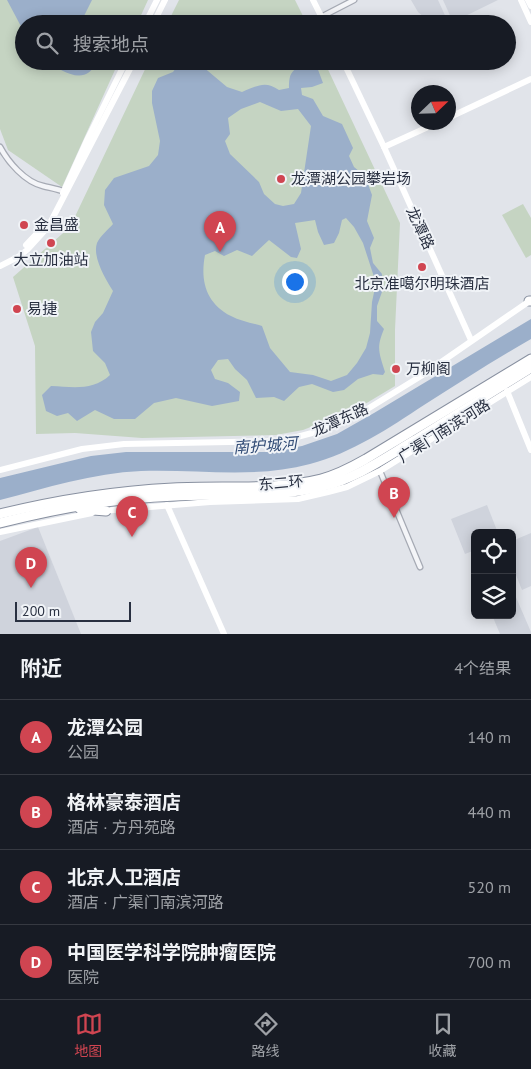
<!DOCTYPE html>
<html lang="zh">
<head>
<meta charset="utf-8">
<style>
  body { margin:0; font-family:"PT Sans","Noto Sans SC",sans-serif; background:#20242c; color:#f1f3f6 }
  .controls { position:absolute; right:15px; bottom:15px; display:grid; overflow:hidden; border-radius:8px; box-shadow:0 2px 12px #0003 }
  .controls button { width:45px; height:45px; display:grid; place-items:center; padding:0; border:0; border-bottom:1px solid #363941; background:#171b24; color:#f1f3f6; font:25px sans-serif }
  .compass { position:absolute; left:411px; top:85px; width:45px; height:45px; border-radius:50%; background:#171b24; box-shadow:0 2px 12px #0003; rotate:67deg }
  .scale { position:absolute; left:15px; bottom:12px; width:116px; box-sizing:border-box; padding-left:5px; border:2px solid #293041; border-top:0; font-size:14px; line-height:18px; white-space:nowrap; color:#293041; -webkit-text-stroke:4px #f0f3f7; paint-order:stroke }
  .you { position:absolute; left:294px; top:281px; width:18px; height:18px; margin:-12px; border:4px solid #fff; border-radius:50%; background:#1a73e8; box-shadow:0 0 0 8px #1a73e833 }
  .badge { display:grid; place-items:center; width:32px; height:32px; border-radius:50%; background:#d04551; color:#fff; font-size:16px; font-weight:700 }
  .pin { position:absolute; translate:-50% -41px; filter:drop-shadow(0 1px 2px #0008) }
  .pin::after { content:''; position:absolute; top:26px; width:18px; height:15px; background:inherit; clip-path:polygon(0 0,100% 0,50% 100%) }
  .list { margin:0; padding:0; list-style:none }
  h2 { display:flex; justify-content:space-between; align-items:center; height:65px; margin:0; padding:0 20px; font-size:21px }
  h2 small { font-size:16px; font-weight:400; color:#9ea1a6 }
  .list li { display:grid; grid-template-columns:32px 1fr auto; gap:15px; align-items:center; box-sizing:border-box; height:75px; padding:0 20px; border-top:1px solid #363941 }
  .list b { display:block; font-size:19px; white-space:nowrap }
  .list p { margin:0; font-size:16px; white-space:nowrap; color:#9ea1a6 }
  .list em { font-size:16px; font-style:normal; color:#9ea1a6 }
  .icon { flex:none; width:28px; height:28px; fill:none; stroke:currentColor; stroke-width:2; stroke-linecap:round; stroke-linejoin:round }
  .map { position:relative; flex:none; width:531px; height:634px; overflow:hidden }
  .search { position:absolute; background:#171b24; box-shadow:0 2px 12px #0003; left:15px; right:15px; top:15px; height:55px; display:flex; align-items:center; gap:12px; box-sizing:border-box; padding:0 18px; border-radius:28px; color:#9ea1a6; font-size:19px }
  .sheet { height:365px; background:#171b24 }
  nav { display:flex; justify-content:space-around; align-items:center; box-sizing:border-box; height:70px; border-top:1px solid #363941; background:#171b24; font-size:14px; color:#9ea1a6 }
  nav a { display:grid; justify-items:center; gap:2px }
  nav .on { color:#d04551 }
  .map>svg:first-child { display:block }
  .built { fill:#cfd3dc }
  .green { fill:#c5d4c2 }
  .water { fill:#9bafca; fill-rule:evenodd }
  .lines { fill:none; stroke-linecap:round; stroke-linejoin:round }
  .street-casing { stroke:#a6aab4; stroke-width:7 }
  .highway-casing { stroke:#8890a0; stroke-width:11 }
  .street { stroke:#f4f5f8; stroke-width:4.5 }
  .secondary { stroke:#fff; stroke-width:6 }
  .highway { stroke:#fff; stroke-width:9 }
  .poi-dot { fill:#d04551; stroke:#f0f3f7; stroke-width:2 }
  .labels { text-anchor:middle; stroke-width:4; stroke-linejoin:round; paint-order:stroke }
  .poi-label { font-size:15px; fill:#293041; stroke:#f0f3f7; text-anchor:start }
  .street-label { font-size:15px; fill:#293041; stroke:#f0f3f7 }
  .water-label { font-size:16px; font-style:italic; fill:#324c76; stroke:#f0f3f7 }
</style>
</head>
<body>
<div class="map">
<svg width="531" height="634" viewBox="0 0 531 634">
  <rect width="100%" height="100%" fill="#e1e4ea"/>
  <g class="built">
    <path d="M411,0h27l10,22 -4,2h-12l-14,-12z"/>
    <path d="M443,0h55l-45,22z"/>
    <path d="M487,505l11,28h-23v17l-10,4 -14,-35z"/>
    <path d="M38,527l43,107h-81v-93z"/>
    <path d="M531,533v53l-9,4 -10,-25v-24z"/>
    <path d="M512,588l19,44v2h-31l-8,-19h20z"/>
  </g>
  <g class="green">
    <path d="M0,0h148l-11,24h-113v37h95l-57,126 -54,-37 -8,-21z"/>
    <path d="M179,0h116l12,24h-140z"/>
    <path d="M149,61h175l76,162 -5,107v56l-40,24 -52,20 -27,5 -134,3 -67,-5 -39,1 -1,-88 -22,-69 57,-50z"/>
    <path d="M523,204l8,14v37l-5,3 -24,-43z"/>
  </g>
  <g class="water">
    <path d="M7,0h85l-12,24h-56v8z"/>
    <path d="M46,61h51c-11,27 -35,10 -51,0z"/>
    <path d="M196,61l31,26 15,5c15,-6 23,-12 37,-2l10,-2c0,-16 3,-17 16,-26l12,5 6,16 -11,4 -11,1 1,7 11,4 10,17 19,8 11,24 -4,8 5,11 11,9 7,19 -5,26 7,17 -4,10 3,15 9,11 1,15 -6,17v15l7,8c-8,19 -5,23 1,43l-2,3 -10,-1 -15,5 -14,11 -11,2 -21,-8 -13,3 -15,14 -10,-4 -18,1 -9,-18 -12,-11 -7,-10 -10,1 -7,10 4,9 13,4 12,9 -1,9 -27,5 -36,-8 -22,5 -19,16h-21l-19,-9 -18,11 -9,-8 -11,3 -11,-5 -4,-16 9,-9c22,1 42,5 59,-11l-5,-12 -12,-12 -2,-19 4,-10 8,-9 10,-22c-7,-11 -21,-34 -16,-48 3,-7 12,-14 16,-19l-9,-19 1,-15 9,-12 35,-12 9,-11 2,-14 -8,-38v-12l6,-13 15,-6 5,-7zM260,102l21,9 17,-2 13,17 -10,67 -7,11 -11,2 -8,-2 -11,-10 -5,-12 -29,-28 -5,-13 5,-7 -2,-16 13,-9zM346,218l8,9 9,16 13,40 -4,19 -2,31 -4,15 -9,15 -10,12 -16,6 -18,-6 -23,-3 -20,-24 -8,-22c-10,-3 -22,-5 -31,-10 -25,-13 -31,-35 -26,-61l10,-4 9,5 13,-6 15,6 17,-16 22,17 6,1 4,-9 -6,-26 20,-3 3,12 6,13 10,-2 5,-10 3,-13z"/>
    <path d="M531,319v20c-37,21 -71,43 -107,66 -35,23 -72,48 -114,59 -55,15 -112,5 -169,7 -48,2 -95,17 -141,29v-22l91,-22 35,-4h146l30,-6 35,-12 37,-21z"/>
  </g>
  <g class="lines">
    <g class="street-casing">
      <g id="street">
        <path d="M321,17l33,-17"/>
        <path d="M0,147c8,15 25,35 43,39 8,2 15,3 22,6"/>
        <path d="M380,471l40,96"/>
      </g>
    </g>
    <g class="highway-casing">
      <g id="highway">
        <path d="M529,301h2"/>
        <path d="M455,425l11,-13"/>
        <path d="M80,509l26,2"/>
        <path d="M0,514c57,-14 114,-23 173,-26 49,-3 100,3 148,-9 16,-4 31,-12 45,-20l165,-100"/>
        <path d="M0,523c58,-15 117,-25 176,-27 49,-3 100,3 148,-10 33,-8 62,-29 91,-46 39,-24 77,-48 116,-72"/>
      </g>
    </g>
    <use href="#street" class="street"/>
    <g class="secondary">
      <path d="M313,0l12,24"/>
      <path d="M521,0l10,22"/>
      <path d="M528,0l3,6"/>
      <path d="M145,24l12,-24"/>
      <path d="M153,24l12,-24"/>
      <path d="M343,61l41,86 87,193"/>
      <path d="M448,118l83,-39"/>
      <path d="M384,147l55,-25"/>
      <path d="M63,193l25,-55 38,-77"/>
      <path d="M26,245l15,-16"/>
      <path d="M0,266l18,-9 9,-7 21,-23 86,-166"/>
      <path d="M507,391l24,59"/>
      <path d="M0,470l82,-21 42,-5 158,-3 30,-8 49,-20 60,-37 110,-76"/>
      <path d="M167,505l57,129"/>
      <path d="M102,511l108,-9 88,-3 30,-7 19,-5 33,-16 151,-94"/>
      <path d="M0,532l92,-19"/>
    </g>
    <use href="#highway" class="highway"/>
  </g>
  <g class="poi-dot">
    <circle cx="281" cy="179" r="5"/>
    <circle cx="24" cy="225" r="5"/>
    <circle cx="51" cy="243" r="5"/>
    <circle cx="422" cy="267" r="5"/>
    <circle cx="17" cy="309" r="5"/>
    <circle cx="396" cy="369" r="5"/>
  </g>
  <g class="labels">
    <g class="poi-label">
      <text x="291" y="184">龙潭湖公园攀岩场</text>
      <text x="34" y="230">金昌盛</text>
      <text x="51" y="265" text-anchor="middle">大立加油站</text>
      <text x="422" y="289" text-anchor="middle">北京准噶尔明珠酒店</text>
      <text x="27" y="314">易捷</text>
      <text x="406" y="374">万柳阁</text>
    </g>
    <g class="street-label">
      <text transform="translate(420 228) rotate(65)" y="5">龙潭路</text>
      <text transform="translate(340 420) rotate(-24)" y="5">龙潭东路</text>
      <text transform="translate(444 431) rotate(-32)" y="5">广渠门南滨河路</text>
      <text transform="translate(281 483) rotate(-5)" y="5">东二环</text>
    </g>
    <g class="water-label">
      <text transform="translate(265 445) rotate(-4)" y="6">南护城河</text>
    </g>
  </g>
</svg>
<div class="controls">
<button><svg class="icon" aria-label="locate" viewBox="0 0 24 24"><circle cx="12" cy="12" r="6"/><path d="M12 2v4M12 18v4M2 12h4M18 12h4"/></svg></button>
<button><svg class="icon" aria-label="layers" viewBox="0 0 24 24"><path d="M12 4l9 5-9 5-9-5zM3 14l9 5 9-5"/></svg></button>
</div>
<svg class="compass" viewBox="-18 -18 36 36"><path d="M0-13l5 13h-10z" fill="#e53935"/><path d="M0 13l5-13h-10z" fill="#9ea1a6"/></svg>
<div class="scale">200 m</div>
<div class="you"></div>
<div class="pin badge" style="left:220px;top:252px">A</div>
<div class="pin badge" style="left:394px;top:518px">B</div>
<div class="pin badge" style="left:132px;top:537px">C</div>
<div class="pin badge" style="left:31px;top:588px">D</div>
<div class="search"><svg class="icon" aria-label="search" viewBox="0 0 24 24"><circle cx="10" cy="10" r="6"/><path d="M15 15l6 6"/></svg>搜索地点</div>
</div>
<section class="sheet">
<h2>附近<small>4个结果</small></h2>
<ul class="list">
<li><span class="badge">A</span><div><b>龙潭公园</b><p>公园</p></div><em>140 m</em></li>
<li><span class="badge">B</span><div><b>格林豪泰酒店</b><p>酒店 · 方丹苑路</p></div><em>440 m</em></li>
<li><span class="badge">C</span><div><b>北京人卫酒店</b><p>酒店 · 广渠门南滨河路</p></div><em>520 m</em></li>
<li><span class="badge">D</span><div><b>中国医学科学院肿瘤医院</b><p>医院</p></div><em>700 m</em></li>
</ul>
</section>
<nav>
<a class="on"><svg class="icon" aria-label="map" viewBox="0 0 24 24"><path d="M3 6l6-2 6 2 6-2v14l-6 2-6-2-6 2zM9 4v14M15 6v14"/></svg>地图</a>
<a><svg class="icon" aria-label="directions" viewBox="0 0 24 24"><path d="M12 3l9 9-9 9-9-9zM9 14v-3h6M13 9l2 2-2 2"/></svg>路线</a>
<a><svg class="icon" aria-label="saved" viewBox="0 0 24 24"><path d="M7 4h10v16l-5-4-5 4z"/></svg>收藏</a>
</nav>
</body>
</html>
